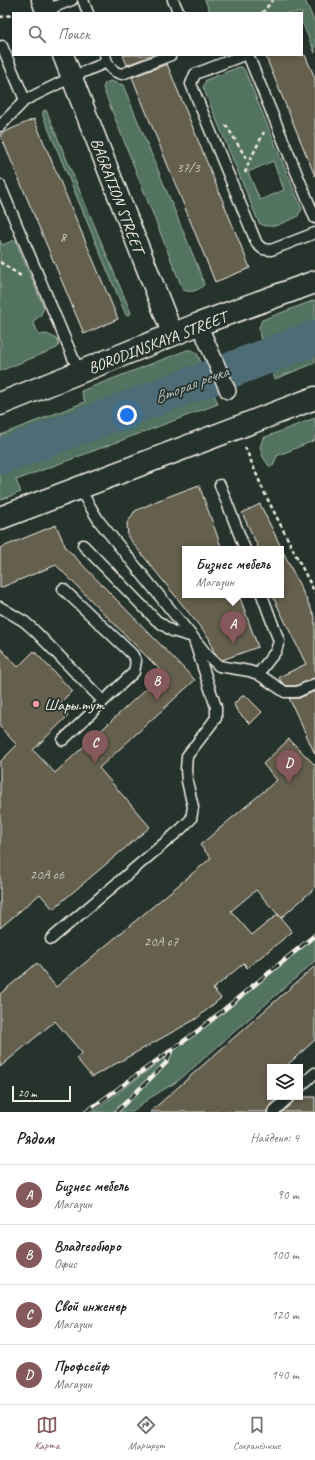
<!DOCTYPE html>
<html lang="ru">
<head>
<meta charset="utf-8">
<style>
  body { margin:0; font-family:Caveat,sans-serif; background:#f6f6f6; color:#222 }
  .controls { position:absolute; right:12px; bottom:12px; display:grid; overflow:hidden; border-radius:0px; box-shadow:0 2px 6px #0003 }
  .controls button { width:36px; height:36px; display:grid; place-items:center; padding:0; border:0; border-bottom:1px solid #e0e0e0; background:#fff; color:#222; font:20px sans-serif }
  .scale { position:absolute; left:12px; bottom:10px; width:59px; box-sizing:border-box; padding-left:4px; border:2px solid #f4f1e8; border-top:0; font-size:11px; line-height:14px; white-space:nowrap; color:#f4f1e8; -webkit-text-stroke:3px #26332d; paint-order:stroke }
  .you { position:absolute; left:127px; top:415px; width:14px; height:14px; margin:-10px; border:3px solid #fff; border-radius:50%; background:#1a73e8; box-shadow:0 0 0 6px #1a73e833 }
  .badge { display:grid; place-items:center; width:26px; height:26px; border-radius:50%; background:#85585c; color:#fff; font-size:13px; font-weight:700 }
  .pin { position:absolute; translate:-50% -33px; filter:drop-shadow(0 1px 2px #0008) }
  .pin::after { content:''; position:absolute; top:21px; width:14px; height:12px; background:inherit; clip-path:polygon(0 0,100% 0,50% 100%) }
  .popup { position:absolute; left:182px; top:546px; width:102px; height:52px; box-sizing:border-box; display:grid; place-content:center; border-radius:0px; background:#fff; filter:drop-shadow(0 1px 3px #0005); font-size:13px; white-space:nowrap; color:#767676 }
  .popup b { font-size:15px; color:#222 }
  .popup::after { content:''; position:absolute; left:50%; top:100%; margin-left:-8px; border:8px solid transparent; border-top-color:#fff }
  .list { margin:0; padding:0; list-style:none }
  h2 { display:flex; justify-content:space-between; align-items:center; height:52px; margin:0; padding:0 16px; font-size:17px }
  h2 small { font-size:13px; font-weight:400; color:#767676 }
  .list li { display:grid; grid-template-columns:26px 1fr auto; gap:12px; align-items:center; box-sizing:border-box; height:60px; padding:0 16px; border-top:1px solid #e0e0e0 }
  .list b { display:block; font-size:15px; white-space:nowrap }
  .list p { margin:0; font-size:13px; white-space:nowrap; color:#767676 }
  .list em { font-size:13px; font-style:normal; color:#767676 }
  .icon { flex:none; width:22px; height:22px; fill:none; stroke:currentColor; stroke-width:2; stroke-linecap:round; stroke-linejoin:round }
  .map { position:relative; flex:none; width:315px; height:1112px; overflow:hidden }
  .search { position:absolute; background:#fff; box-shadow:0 2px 6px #0003; left:12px; right:12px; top:12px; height:44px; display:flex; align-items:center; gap:10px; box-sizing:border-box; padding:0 14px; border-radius:0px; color:#767676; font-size:15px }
  .sheet { height:292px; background:#fff }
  nav { display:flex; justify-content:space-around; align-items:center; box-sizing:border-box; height:56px; border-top:1px solid #e0e0e0; background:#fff; font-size:11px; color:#767676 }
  nav a { display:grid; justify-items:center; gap:2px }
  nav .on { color:#85585c }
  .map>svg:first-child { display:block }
  .green { fill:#51735e; stroke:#a2b2a3; fill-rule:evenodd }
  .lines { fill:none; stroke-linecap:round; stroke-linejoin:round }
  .river { stroke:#4e6c74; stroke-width:36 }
  .building { fill:#655f4e; stroke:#f4f1e8 }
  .service-casing { stroke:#f4f1e8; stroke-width:13 }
  .pedestrian-casing { stroke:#f4f1e8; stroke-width:18 }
  .minor-casing { stroke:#f4f1e8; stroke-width:23 }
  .secondary-casing { stroke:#f4f1e8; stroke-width:25 }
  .path { stroke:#f4f1e8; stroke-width:2.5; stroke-dasharray:4 3; stroke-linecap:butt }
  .service { stroke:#26332d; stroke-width:10 }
  .pedestrian { stroke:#26332d; stroke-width:15 }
  .minor { stroke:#26332d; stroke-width:20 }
  .secondary { stroke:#26332d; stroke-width:22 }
  .rail-casing { stroke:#f4f1e8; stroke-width:4.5 }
  .rail { stroke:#26332d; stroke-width:3; stroke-dasharray:9; stroke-linecap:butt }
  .poi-dot { fill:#ff9aa2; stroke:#26332d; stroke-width:1.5 }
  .labels { text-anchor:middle; stroke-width:3.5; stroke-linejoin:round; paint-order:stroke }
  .number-label { font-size:14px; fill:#d0ccc2 }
  .street-label { font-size:16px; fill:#f4f1e8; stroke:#26332d }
  .poi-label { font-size:16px; fill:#f4f1e8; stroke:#26332d; text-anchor:start }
  .water-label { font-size:17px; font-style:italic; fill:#b2bcba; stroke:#26332d }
</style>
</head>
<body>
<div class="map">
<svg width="315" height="1112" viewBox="0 0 315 1112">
  <rect width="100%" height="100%" fill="#26332d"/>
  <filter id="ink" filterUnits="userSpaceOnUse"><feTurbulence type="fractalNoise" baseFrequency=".025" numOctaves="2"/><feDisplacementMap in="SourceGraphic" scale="8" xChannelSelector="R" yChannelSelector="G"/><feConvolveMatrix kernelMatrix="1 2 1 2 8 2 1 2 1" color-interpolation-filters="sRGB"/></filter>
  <g filter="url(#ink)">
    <g class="green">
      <path d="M205,0h100l10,23v30l-13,-31v-9h-92z"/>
      <path d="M239,67h3l3,4 57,138 -5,8 -22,9h-10l-6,-3 -56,-136 3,-7zM273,161l11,29 -24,10 -12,-28z"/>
      <path d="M110,81l13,4 79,192 2,8c-7,6 -12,8 -21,5l-80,-202 2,-5z"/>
      <path d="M46,110l85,203 -2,2h-3l-83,-199v-5z"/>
      <path d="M0,240l2,5 13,-5 29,68 -4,8 -7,5 6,14 8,-1 10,5 2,6 -2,3 -57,23z"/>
      <path d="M315,300v63l-40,16 -15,-42 -1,-10 3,-7z"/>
      <path d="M187,350h5l5,3 21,51 -202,76 5,12 -21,8v-65l85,-33 -4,-11z"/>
      <path d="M315,418v22l-38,16 -4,10h-4l-6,-9 -3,-10 3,-9z"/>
      <path d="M315,938v23l-137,120 -30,18 -15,13h-40l123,-93z"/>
    </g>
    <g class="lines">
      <path class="river" d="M0,457l315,-119"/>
    </g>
    <g class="building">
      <path d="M123,55h30l-26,10z"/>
      <path d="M265,55h40l10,23v98z"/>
      <path d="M167,64l83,204 -35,14 -83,-205z"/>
      <path d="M34,119l84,200 -34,15 -84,-200z"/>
      <path d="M199,485l23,64h-37v46h54l19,52 -36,13 -8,-7 -5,-15 -81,-101 -1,-14 8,-12 24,-11z"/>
      <path d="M260,504l55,113v61l-19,8h-9l-6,-4 -2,-5 27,-13 -34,-69h9v-46h-22l-17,-36z"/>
      <path d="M56,525l10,23 129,132 -96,88 51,59 -97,82 -13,-15 -40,34v-166l17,-17 -17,-18v-79l18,19 16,-16 38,40 -14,14 10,11 -35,34 22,23 108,-100 -107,-108 -56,23v-40z"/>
      <path d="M315,691v63l-26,-56h10z"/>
      <path d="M244,694l18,18 -12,12 -13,-13 -3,-7z"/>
      <path d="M289,739l26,26v123l-34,30 -25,-28 -25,21 21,24 26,-21 14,18 -45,36 -3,-5 -31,26 8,9 -25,21 -104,58 -16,-19 6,-5 -27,-32 -55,46v-73l37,-31 19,24 155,-129 -11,-13 77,-65 -14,-16z"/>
      <path d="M315,966v74l-30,27h-15v30h10l-11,10 -2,5h-117z"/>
      <path d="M295,1097h20v15h-33l11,-10z"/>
    </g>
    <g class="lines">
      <g class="service-casing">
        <g id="service">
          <path d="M83,0l5,13"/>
          <path d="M173,0l6,13"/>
          <path d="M46,10l26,-10"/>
          <path d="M244,55l-49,19 -4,10 66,160 6,5 8,1 44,-17"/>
          <path d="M248,55l67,163"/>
          <path d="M107,62c4,7 6,10 15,12l49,-19"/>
          <path d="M25,100l47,-23 35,-15 -2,-7"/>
          <path d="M0,126l25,-26 -23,-54"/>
          <path d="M0,185l79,187"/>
          <path d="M220,485l25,64"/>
          <path d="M79,488l20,33 109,135 11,10 30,5 9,3 27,18h12l18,-8"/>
          <path d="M63,589l69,65 4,7 -2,11 -71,68"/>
          <path d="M0,607l25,15 11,10 67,69"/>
          <path d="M258,674l18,-23 3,-10 -17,-46"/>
          <path d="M51,939l130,-110 10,-10 2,-12 -6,-26 -1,-12 1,-13 29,-38v-11l-23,-70 -21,-6 -16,-11 -73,-75"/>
          <path d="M300,1087l15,-14"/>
          <path d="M273,1112l16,-15"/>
        </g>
      </g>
      <g class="pedestrian-casing">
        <path id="pedestrian" d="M199,324l29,67"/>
      </g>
      <g class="minor-casing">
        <g id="minor">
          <path d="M42,0l5,13"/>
          <path d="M63,55l110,280"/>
        </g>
      </g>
      <g class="secondary-casing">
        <g id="secondary">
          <path d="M0,404l199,-80 116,-42"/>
          <path d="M0,518l315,-120"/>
        </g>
      </g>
      <g class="path">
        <path d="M262,13l11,-13"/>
        <path d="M0,17l13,-2"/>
        <path d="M226,125l22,36"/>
        <path d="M245,173l4,-11 15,-30"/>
        <path d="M0,262l21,14"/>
        <path d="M245,447l19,45 51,101"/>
      </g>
      <use href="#service" class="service"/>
      <use href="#pedestrian" class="pedestrian"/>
      <use href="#minor" class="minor"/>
      <use href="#secondary" class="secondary"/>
      <g class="rail-casing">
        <g id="rail">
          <path d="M86,1112l113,-82 116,-95"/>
          <path d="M116,1112l50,-49 6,-14"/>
        </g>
      </g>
      <use href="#rail" class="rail"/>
    </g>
  </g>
  <circle class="poi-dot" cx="36" cy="704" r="4"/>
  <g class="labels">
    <g class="number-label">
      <text x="188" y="172">37/3</text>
      <text x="63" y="242">8</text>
      <text x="47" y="879">20А с6</text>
      <text x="161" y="946">20А с7</text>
    </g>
    <g class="street-label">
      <text transform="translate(118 195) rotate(69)" y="6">BAGRATION STREET</text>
      <text transform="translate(157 342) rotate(-21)" y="6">BORODINSKAYA STREET</text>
    </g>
    <g class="poi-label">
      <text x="44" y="710">Шары.тут</text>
    </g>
    <g class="water-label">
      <text transform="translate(191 384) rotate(-21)" y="6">Вторая речка</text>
    </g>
  </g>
</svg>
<div class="controls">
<button><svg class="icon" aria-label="layers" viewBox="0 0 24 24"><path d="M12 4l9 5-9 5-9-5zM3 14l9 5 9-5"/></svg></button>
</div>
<div class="scale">20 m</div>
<div class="you"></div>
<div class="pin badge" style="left:233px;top:644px">A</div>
<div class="popup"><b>Бизнес мебель</b>Магазин</div>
<div class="pin badge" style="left:157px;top:701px">B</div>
<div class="pin badge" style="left:95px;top:763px">C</div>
<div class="pin badge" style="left:289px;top:783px">D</div>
<div class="search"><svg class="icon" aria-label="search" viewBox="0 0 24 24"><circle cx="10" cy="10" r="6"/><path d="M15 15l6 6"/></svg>Поиск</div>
</div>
<section class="sheet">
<h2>Рядом<small>Найдено: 4</small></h2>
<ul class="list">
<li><span class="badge">A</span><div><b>Бизнес мебель</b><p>Магазин</p></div><em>90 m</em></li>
<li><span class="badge">B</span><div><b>Владгеобюро</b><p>Офис</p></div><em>100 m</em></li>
<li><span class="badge">C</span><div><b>Свой инженер</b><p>Магазин</p></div><em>120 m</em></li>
<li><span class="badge">D</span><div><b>Профсейф</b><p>Магазин</p></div><em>140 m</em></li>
</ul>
</section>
<nav>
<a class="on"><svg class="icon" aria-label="map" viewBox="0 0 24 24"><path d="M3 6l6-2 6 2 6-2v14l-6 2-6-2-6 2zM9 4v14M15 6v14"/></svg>Карта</a>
<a><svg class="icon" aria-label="directions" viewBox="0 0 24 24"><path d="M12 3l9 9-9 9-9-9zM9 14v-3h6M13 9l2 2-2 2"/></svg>Маршрут</a>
<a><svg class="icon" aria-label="saved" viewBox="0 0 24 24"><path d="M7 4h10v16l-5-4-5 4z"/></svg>Сохранённые</a>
</nav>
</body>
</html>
